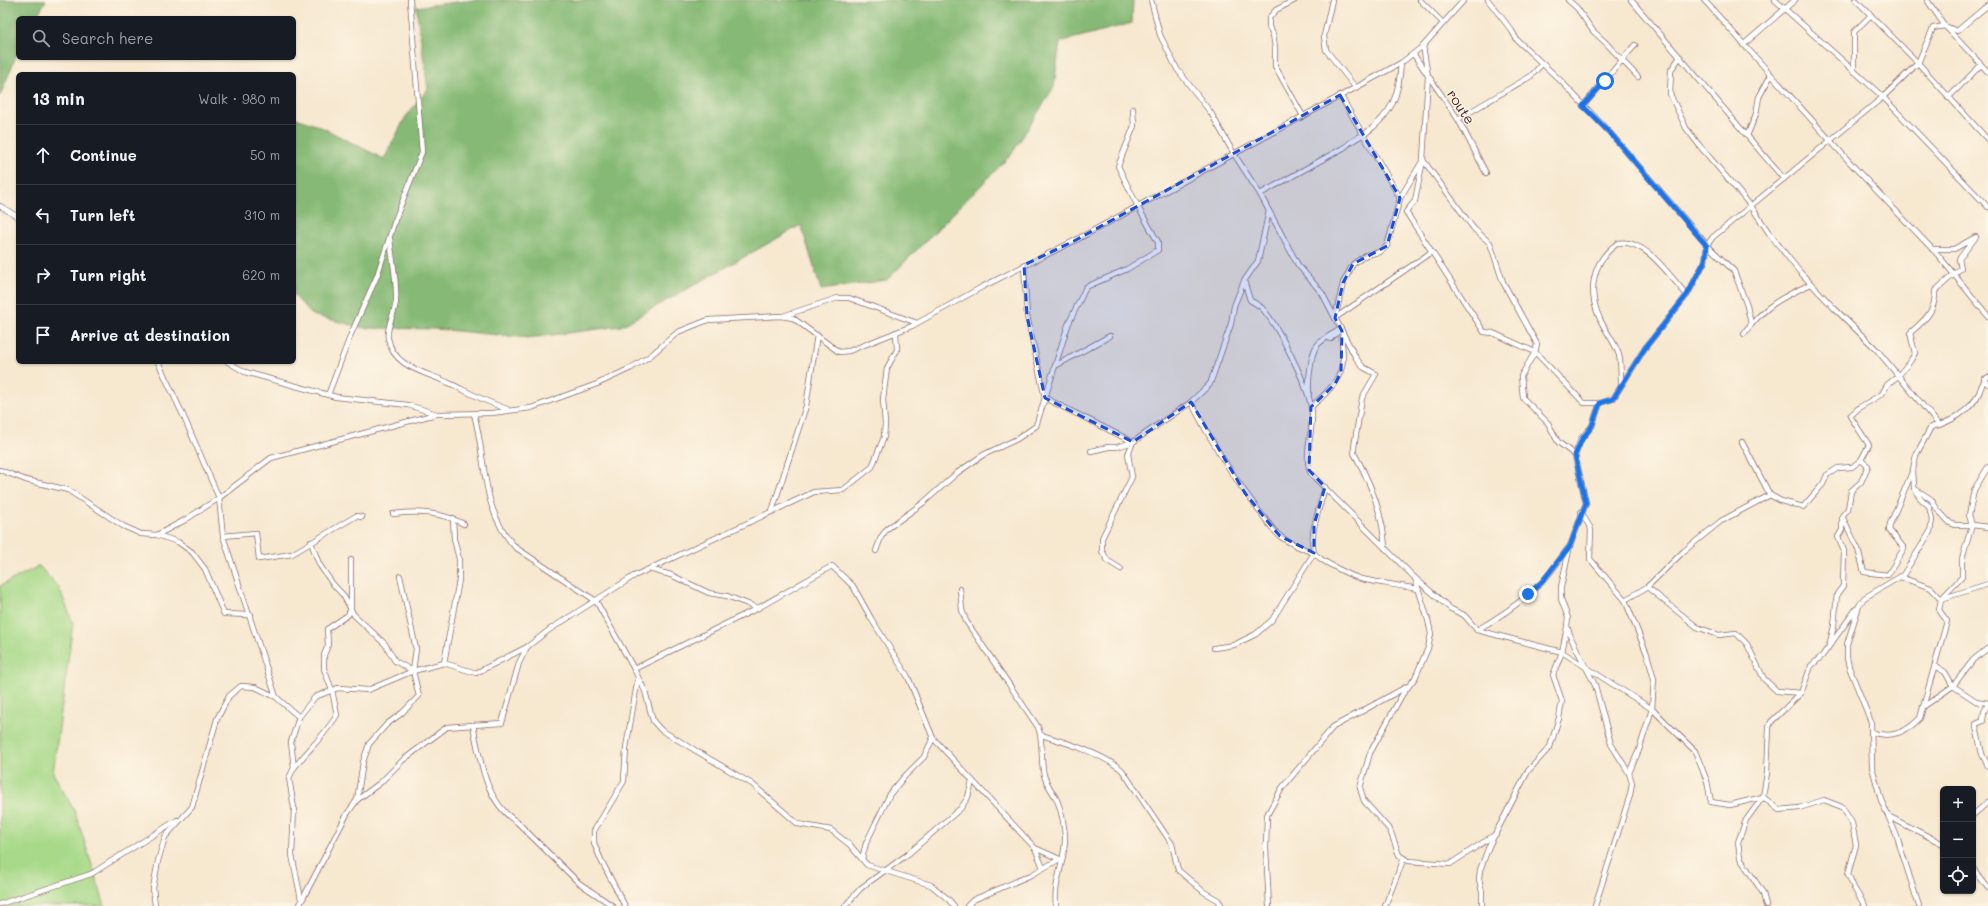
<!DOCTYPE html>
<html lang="en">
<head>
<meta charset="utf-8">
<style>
  body { margin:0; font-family:Mali,sans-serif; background:#242831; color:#f1f3f6 }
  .controls { position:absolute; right:12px; bottom:12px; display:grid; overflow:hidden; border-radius:6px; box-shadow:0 1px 3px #0004 }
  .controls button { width:36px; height:36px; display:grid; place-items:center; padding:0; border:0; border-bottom:1px solid #363941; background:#171b24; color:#f1f3f6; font:20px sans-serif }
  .stop { position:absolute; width:12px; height:12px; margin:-9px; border:3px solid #1a73e8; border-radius:50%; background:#fff }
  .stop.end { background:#1a73e8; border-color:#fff; box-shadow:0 1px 4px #0008 }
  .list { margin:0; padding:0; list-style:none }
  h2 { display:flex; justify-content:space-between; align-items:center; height:52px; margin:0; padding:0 16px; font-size:17px }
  h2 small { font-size:13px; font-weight:400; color:#9ea1a6 }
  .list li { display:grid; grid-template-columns:26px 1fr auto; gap:12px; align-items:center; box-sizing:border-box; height:60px; padding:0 16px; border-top:1px solid #363941 }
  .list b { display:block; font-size:15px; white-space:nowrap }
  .list em { font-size:13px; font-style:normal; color:#9ea1a6 }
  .icon { flex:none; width:22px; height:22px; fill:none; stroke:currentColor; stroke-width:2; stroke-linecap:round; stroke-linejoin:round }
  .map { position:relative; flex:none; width:1988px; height:906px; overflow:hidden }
  .search { position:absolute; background:#171b24; box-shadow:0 1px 3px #0004; left:16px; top:16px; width:280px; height:44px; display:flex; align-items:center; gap:10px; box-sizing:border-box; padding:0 14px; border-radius:6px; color:#9ea1a6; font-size:15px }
  .panel { position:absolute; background:#171b24; box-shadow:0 1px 3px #0004; left:16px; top:72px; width:280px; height:292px; border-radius:6px }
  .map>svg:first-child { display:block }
  .green { fill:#a7d989; stroke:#787c5a }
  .forest { fill:#85b975; stroke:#686c50 }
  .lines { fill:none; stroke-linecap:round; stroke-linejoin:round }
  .minor-casing { stroke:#876565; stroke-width:6 }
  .minor { stroke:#fff; stroke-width:4.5 }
  .route { stroke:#1a73e8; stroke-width:5 }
  .marked { fill:#1d4ed8; fill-opacity:0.2; stroke:#1d4ed8; stroke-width:3; stroke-dasharray:8 5; stroke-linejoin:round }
  .labels { text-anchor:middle; stroke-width:3; stroke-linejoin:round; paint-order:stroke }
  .street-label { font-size:14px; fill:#4a1f2b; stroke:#fcf5e5 }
</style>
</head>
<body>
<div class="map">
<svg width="1988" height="906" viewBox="0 0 1988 906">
  <rect width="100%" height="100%" fill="#fcf5e5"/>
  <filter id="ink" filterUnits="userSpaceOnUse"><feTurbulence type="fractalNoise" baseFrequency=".025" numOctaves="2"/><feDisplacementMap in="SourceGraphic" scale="8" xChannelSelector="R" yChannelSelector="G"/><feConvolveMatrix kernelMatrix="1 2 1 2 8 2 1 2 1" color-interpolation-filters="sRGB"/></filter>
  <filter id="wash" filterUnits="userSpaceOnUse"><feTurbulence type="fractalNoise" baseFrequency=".012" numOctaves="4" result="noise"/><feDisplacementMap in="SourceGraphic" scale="16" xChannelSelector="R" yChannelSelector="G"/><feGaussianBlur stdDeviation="0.9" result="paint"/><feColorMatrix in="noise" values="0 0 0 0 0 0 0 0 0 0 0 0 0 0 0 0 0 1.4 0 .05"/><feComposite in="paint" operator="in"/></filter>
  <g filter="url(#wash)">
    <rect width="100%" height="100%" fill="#f7e8d0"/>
    <path class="green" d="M39,566l20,22 14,35 -20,150 22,39 30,94h-105v-320z"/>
    <g class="forest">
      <path d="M0,0h46l-10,18h-18v33l-18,45z"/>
      <path d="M473,0h660l-1,23 -72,19 -6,45 -43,68 -124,125 -66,10 -20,-65 -180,101 -92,12 -93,-9 -72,-1 -52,-13 -18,-20v-178l27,10 63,32 21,-41 23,-29 -12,-82z"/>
    </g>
  </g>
  <g filter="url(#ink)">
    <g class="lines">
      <g class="minor-casing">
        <g id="minor">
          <path d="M1295,0l-19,10 -7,8v9l4,7 2,14v18l28,50"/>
          <path d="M1332,0l-8,36 2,14 29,37"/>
          <path d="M1420,0l23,23"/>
          <path d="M1488,0l24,31 5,9 44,41 49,52 97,112 27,26 13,35 4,18"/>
          <path d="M1568,0l9,8 16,23 13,12 32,34"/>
          <path d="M1631,0l153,179"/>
          <path d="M1704,0l151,168 83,87 50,61"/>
          <path d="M1775,0l108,97 105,110"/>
          <path d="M1856,0l62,63 70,77"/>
          <path d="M1927,0l18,26 43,46"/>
          <path d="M1743,45l52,-45"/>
          <path d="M1423,46l5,30 -5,84 -8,41 -9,11 78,120 9,1 42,19 49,51h16l13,-4 32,-51 42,-53 18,-34 2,-16 6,-8 170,-140 35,-34 15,-35 12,-2 12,5 31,-26"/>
          <path d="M1414,55l44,64 28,54"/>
          <path d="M1680,57l-9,13 -1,24 16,34 13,17 52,61 18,27 30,38 35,37 43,42 62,75"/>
          <path d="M1854,71v-39l17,-17"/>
          <path d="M1340,95l60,103"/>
          <path d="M1948,98l33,-33"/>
          <path d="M1583,106l52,-61"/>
          <path d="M1458,119l73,-43 11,-12"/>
          <path d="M1747,136l9,-22 3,-17 12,-22"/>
          <path d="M1260,194l85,-47c9,-9 12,-8 21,-14 27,-20 33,-38 35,-70"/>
          <path d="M0,206l18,11"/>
          <path d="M1269,211l29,54 24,28 34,65 7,9 13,7 -14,24 -8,49v6c17,30 29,60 31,95"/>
          <path d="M390,239c2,20 7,40 6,61 0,12 -10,26 -8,38 5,30 38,34 61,45 19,9 37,19 58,26"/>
          <path d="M1024,265l3,51 18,82 88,44"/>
          <path d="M1244,281l6,19c4,3 9,5 12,8 16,18 49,82 50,105 1,19 -9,44 -1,61l104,104 36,31 13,6 13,15c23,-13 45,-28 64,-47 11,-11 19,-25 29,-37"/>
          <path d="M783,316l55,-18h11l68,25"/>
          <path d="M1335,318l8,-35 10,-19 13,-9 14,-3 7,-6 13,-48 23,-38 51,69 16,14 13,39 34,62 -2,8 -14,24 2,22 25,25 10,19 17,13"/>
          <path d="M1335,318l95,-65"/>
          <path d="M1744,334c19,-27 38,-37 67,-50"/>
          <path d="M158,362l25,53 36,83 4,38 53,161 23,20 -8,25 3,26 -5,10 5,30 -2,47 9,44"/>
          <path d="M228,362l17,10 91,25 72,8 29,9 55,-1 39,-5 66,-24 34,-16 19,-12 28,-24 30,-12 73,-4 12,2 46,34 10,-1 63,-25 70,-39 92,-46 327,-178 22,-17 41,-46"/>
          <path d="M1055,366l55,-30"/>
          <path d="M1984,379l4,5"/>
          <path d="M1621,385c0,-10 0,-21 -2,-30 -4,-13 -14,-24 -19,-36 -13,-28 -8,-58 18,-76 28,-5 52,34 69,52"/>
          <path d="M1309,393c-1,-8 0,-14 1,-22 3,-28 7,-28 31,-42l-11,10"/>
          <path d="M328,395l23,-61 26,-58 18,-56 27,-68 -12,-152"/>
          <path d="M1191,402c19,38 42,75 68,109 7,8 13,19 22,26 10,7 22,12 33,16l-42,67 -16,14 -22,11 -20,3"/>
          <path d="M1311,407c14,-13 31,-26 32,-48 0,-9 -2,-18 -1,-28"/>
          <path d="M474,414c13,47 6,94 41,133l81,54 38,68 11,22 8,30 8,9 91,54 46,40 33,6 19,15 17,20 64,20 18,15 5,6"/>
          <path d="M1742,442l28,53 11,6 22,6 20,-23 4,-9 11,-7 14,-1 9,-7"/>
          <path d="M1091,451l17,-4h9l16,-5 58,-40 19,-18 21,-60 3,-18 10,-25 14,-20 11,-50 -9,-17 -26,-40 -23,-41 -34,-44 -17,-34 -9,-35"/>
          <path d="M0,470l26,10 42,10 55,36 18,8 16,1 21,7 14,10 13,17 19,45 27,1"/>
          <path d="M1325,487c-4,17 -17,49 -11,65 3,8 38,24 47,27 18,4 38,6 57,10"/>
          <path d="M1915,489l16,10 6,10 13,14 5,2h17l16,2"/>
          <path d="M772,511l34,-105 11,-71"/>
          <path d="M1581,512l10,17 -1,30 35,41 22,54 7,25 -2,30 -13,41 -10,23"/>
          <path d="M393,514c27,-3 48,-2 71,10"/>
          <path d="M1843,518l15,31 6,23 24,3 16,-27 -15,-18 1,-6 23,-54"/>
          <path d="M157,535l28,-15 34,-22 52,-40 165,-44"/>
          <path d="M223,536l33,-3 3,26 33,-5 64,-38 6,1"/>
          <path d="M876,551l5,-14 6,-8 36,-26 34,-30 26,-18 34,-16 19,-13 32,-101 18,-38 41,-18 31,-19v-8l-20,-35 -20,-41 16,-40 -1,-17"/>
          <path d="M649,569l22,6 38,18 18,3 31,12"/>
          <path d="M1121,569l-13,-8 -6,-10v-13l30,-61 -4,-23 5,-12"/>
          <path d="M400,576l16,73 -3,22"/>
          <path d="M1900,577l31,11 10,11 47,-15"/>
          <path d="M1415,578l13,42 3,14 -3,14 -13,30 -13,17 -32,58 -10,35 4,13 26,29 9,25 9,6 42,3 46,-30"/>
          <path d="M1647,587l37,-36 37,-30 49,-26"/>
          <path d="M960,589l2,21 4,11 72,106c6,16 2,32 6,48 2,9 9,17 13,25 4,10 7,24 8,36 1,24 -12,46 -9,70"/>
          <path d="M1625,600l22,-13 50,40 22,8 17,-2 11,11 17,35 13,12 24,2"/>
          <path d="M1477,630l85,22 90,57 43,42 12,30 4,21 19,3 33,-8"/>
          <path d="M1829,646l5,-20 3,-32 6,-8 1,-35 -6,-14 4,-7v-14l6,-7 3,-18 10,-9 7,-16 -7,-6 8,-15 -19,-29 10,-9 22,-13 5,-9 12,-10 12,-15 4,-7 -5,-20c14,-12 26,-22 25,-42l26,-23 -2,-9 17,-22 -22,12h-22"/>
          <path d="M527,647l-8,16 -17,60 -29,2c7,34 12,77 44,97l62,61 34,23"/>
          <path d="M444,663l15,-83v-21l-5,-20 -1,-21"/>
          <path d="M1935,666l10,6 8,14 23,15 12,2"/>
          <path d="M634,669l124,-61 74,-42 21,20 19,34 36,57 25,61 102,110 27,12"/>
          <path d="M1988,704l-4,8 -1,9 -7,3v3l6,27 6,12"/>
          <path d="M1923,707l30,-21 20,-26 15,-12"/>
          <path d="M299,717l16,-20 23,-9 30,2 45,-19 -18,-10 -10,-17 -31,-29 -11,-20 -11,-12 -13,-19 -8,-22"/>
          <path d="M1871,732c19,7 36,0 49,-14l27,-97 -8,-11 2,-11 21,-22v-18l10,-34 -3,-10 5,-25 14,-23"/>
          <path d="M1041,735c26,8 60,18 81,35l50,74 6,26 26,22 14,8 4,6"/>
          <path d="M294,768c14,-18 31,-33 43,-53l-5,-25 -8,-21v-14l4,-10 -1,-16 21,-14 3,-7v-48"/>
          <path d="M1763,797l16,13 20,-2 25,-8 18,7 10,16 4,22 -8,29 6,14 11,18"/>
          <path d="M357,800l23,-17 23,-23 44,-33 26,-2"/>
          <path d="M1973,815l15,-13"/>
          <path d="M1890,817l53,27"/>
          <path d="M1035,848l8,20"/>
          <path d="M862,859l4,-16 24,-49 14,-17 20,-20 9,-19"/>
          <path d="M1973,868l15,20"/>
          <path d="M0,904l91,-30 86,-54"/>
          <path d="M155,906l-2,-18 5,-27 7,-24 27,-30 25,-88 12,-23 12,-10 14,1 21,10"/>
          <path d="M299,906l48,-92 10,-14 6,-38 6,-18 18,-20 15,-11 17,-17 -6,-25 31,-8 32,10 51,-26 22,-17 85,-54 180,-84 29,-2 29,-23 12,-30 1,-13 -2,-25 4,-31 10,-18 -1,-18"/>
          <path d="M625,906l-24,-46 -7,-17v-12l30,-50 2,-33 12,-70"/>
          <path d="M845,906l16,-18 47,-34 53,-46 7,-11 4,-16"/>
          <path d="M967,906l6,-6 58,-25 27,-15"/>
          <path d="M1269,906l-3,-58 1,-33 15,-27 51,-61 75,-41"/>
          <path d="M1385,906l19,-48"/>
          <path d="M1482,906v-14l-3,-13 1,-9 9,-24 39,-75 22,-24 9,-29 3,-17 -9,-26 9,-23 5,-25"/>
          <path d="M1595,906l35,-111 2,-12 -3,-10 -18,-29 -16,-59 -24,-47 -4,-12 1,-8 -7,-19v-12l9,-41 16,-43 -11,-48 6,-16 11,-13 8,-23"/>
          <path d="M1766,906l-3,-13 -23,-35 -2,-16 8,-22 17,-23 4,-24 2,-46 2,-5 30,-29 10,-27 11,-10 34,-47"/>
          <path d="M1919,906l-23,-72 -15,-34 -9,-33 -1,-45 -22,-55 -2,-9v-14l12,-38 5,-8 39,-23 27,-43 2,-12 -3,-14 -10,-9 -5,-9 -1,-18 3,-15 15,-28c17,-3 41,-17 48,-34 3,-7 3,-12 9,-16"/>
        </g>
      </g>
      <use href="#minor" class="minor"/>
    </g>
  </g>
  <g class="lines" filter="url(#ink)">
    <path class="route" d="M1528,594l14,-12 28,-36 16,-43 -11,-48 7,-16 10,-13 8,-23 13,-4 32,-51 42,-53 18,-34 2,-15 -97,-113 -27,-27 22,-25"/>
  </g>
  <path class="marked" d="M1340,95l60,103 -13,48 -34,18 -10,19 -8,35 7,13 -1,41 -6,12 -24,23 -2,63 16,17 -11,38v28l-34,-17 -8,-9 -27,-34 -54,-91 -58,40 -88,-44 -18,-82 -3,-51 50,-24z"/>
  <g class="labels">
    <g class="street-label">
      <text transform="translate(1461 107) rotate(57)" y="5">route</text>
    </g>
  </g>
</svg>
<div class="controls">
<button>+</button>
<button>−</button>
<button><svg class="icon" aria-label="locate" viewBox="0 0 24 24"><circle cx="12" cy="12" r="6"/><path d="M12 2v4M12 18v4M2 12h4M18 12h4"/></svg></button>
</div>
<div class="stop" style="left:1605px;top:81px"></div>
<div class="stop end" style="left:1528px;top:594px"></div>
<div class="search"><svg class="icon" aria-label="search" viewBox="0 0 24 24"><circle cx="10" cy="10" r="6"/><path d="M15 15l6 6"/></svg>Search here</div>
<section class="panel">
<h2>13 min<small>Walk · 980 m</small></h2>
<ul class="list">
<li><svg class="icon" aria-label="ahead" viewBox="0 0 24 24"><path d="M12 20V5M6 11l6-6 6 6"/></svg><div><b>Continue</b></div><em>50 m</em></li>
<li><svg class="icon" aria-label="left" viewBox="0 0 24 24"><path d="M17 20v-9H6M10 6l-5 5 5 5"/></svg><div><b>Turn left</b></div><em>310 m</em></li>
<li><svg class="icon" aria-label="right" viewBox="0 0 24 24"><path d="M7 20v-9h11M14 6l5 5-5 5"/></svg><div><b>Turn right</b></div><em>620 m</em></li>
<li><svg class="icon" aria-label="arrive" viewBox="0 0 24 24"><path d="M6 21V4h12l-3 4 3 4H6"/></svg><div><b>Arrive at destination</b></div></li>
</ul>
</section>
</div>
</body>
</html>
